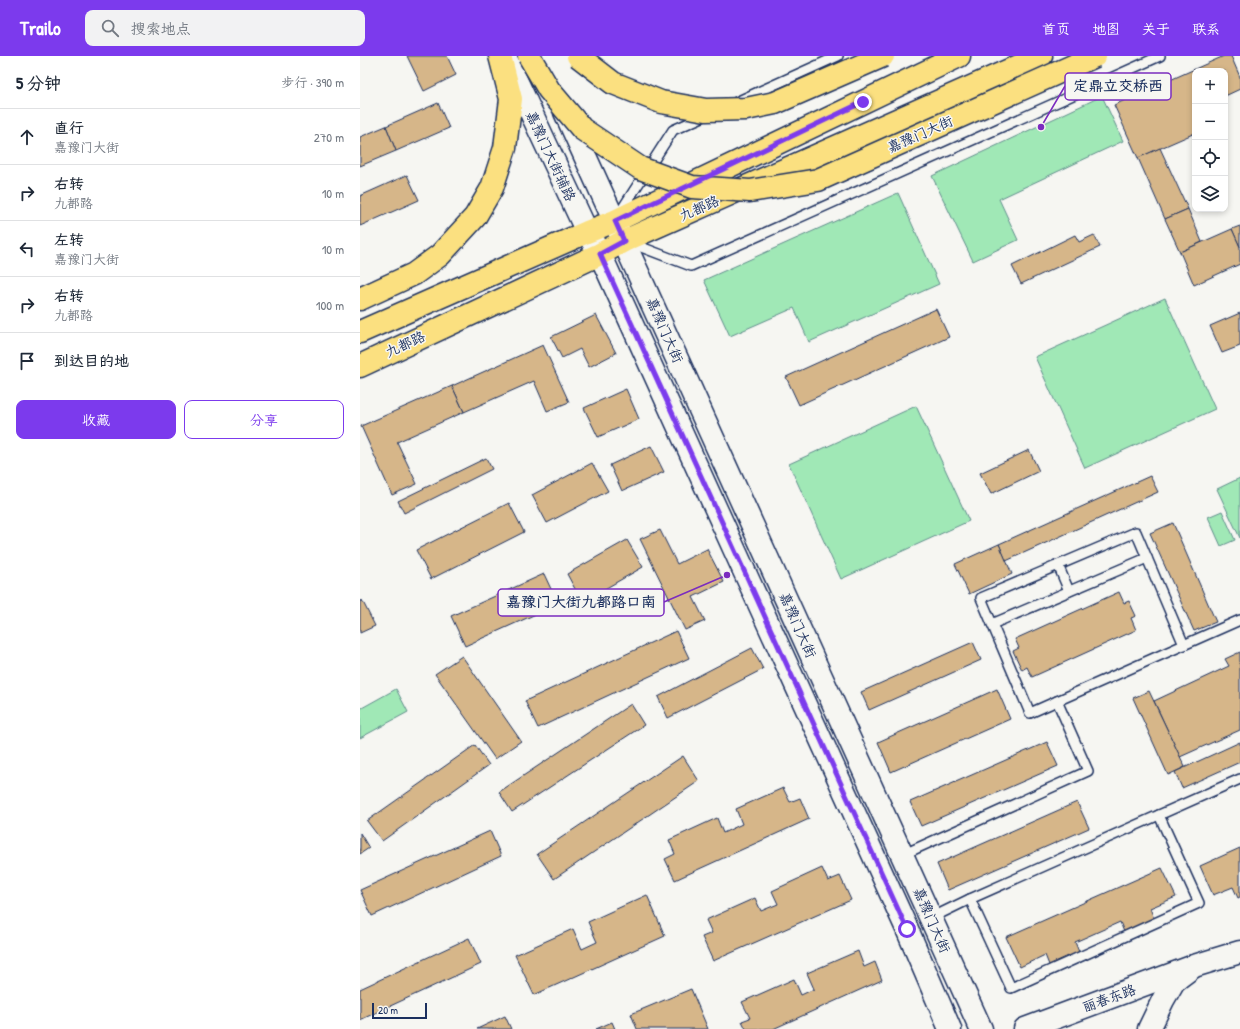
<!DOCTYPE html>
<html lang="zh">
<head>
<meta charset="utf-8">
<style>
  body { margin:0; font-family:"Patrick Hand","LXGW WenKai TC",sans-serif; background:#f2f2f3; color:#1f2937 }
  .controls { position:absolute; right:12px; top:12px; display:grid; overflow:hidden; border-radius:8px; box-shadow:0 2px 6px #0003 }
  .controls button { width:36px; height:36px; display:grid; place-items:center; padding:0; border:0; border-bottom:1px solid #e0e1e3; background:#fff; color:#1f2937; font:20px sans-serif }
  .scale { position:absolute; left:12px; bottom:10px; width:55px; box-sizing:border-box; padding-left:4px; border:2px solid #1b2f5e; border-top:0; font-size:11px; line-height:14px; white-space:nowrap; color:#1b2f5e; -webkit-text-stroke:3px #f6f6f2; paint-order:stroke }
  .stop { position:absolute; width:12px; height:12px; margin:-9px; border:3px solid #7c3aed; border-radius:50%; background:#fff }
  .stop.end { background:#7c3aed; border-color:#fff; box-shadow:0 1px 4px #0008 }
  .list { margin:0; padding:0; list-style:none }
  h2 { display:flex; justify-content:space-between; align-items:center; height:52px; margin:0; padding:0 16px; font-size:17px }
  h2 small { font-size:13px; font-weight:400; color:#747a83 }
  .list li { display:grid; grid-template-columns:26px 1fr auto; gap:12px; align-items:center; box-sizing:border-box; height:56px; padding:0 16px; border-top:1px solid #e0e1e3 }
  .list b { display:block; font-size:15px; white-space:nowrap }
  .list p { margin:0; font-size:13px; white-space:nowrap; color:#747a83 }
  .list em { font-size:13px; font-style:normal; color:#747a83 }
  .actions { display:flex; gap:8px; padding:12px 16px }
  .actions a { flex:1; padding:9px 0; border:1px solid #7c3aed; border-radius:8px; text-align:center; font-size:14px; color:#7c3aed }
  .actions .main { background:#7c3aed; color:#fff }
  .icon { flex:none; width:22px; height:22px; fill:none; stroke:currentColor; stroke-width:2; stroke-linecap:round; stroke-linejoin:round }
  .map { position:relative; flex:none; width:880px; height:973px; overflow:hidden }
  header { display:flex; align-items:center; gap:24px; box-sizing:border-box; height:56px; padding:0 20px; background:#7c3aed; color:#fff }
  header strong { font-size:19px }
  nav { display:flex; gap:22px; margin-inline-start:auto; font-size:14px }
  .search { width:280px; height:36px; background:#f2f2f3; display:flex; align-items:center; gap:10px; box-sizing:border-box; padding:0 14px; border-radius:8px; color:#747a83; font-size:15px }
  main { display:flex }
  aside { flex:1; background:#fff }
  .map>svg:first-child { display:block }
  .green { fill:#a0e8b6; stroke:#5e8c8a }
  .building { fill:#d6b689; stroke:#1b2f5e }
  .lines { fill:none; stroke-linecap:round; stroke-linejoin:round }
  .lane-casing { stroke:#1b2f5e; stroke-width:12 }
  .secondary-casing { stroke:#1b2f5e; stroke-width:25 }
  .primary-casing { stroke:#1b2f5e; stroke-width:25 }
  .highway-casing { stroke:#1b2f5e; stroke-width:25 }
  .lane { stroke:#f6f6f2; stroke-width:9 }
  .secondary { stroke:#f6f6f2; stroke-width:22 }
  .primary { stroke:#fbe080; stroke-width:22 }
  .highway { stroke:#fbe080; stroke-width:22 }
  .highway-bridge-casing { stroke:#1b2f5e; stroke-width:25; stroke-linecap:butt }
  .highway-bridge { stroke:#fbe080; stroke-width:22 }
  .route { stroke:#7c3aed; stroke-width:5 }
  .labels { text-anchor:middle; stroke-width:3; stroke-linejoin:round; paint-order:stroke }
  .street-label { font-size:14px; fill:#1b2f5e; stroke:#f6f6f2 }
  .leader { fill:none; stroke:#7b2cbf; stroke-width:1.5 }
  .callout-dot { fill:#7b2cbf; stroke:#f6f6f2; stroke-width:1.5 }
  .callout { fill:#f6f6f2; stroke:#7b2cbf; stroke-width:1.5 }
  .callout-label { font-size:15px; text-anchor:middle; font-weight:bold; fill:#1b2f5e }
</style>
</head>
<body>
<header>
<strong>Trailo</strong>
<div class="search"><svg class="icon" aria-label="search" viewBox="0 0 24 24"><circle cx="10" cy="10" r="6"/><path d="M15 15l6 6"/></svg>搜索地点</div>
<nav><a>首页</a><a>地图</a><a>关于</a><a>联系</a></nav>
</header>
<main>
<aside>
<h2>5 分钟<small>步行 · 390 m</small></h2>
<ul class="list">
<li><svg class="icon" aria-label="ahead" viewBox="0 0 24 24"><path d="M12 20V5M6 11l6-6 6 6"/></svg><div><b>直行</b><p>嘉豫门大街</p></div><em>270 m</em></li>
<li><svg class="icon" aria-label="right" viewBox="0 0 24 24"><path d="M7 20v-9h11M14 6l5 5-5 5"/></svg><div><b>右转</b><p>九都路</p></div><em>10 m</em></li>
<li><svg class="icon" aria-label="left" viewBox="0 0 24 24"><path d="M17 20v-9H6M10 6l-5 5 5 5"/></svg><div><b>左转</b><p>嘉豫门大街</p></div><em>10 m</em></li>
<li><svg class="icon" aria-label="right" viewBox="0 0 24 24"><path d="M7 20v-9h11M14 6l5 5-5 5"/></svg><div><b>右转</b><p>九都路</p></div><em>100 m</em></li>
<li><svg class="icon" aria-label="arrive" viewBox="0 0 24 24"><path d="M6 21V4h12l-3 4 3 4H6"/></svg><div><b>到达目的地</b></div></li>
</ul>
<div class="actions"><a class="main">收藏</a><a>分享</a></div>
</aside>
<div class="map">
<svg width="880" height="973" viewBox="0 0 880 973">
  <rect width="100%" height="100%" fill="#f6f6f2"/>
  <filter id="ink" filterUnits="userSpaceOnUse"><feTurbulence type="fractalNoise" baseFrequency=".025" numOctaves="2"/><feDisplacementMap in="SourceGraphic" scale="8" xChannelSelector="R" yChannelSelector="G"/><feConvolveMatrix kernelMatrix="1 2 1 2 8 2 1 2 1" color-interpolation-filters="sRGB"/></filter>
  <g filter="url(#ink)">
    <g class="green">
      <path d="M742,40l21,45 -124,58 19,41 -45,21 -41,-85z"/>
      <path d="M538,137l41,91 -130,58 -15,-34 -64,28 -26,-56z"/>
      <path d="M805,242l50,111 -130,59 -50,-111z"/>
      <path d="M556,350l53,115 -128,58 -52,-115z"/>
      <path d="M880,422v60l-23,-49z"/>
      <path d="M862,455l13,29 -14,6 -13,-29z"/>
      <path d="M36,633l12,23 -48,26v-29z"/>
    </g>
    <g class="building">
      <path d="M47,0h40l9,19 -32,16z"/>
      <path d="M864,0h7l9,21v12l-15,7v-25h-30v62l-57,25 -24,-53z"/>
      <path d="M78,47l11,25 -53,23 -10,-25z"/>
      <path d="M26,70l10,25 -36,15v-29z"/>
      <path d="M800,92l28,61 -23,10 -27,-61z"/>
      <path d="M47,119l12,25 -59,26v-30z"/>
      <path d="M828,153l14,33 -22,10 -15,-33z"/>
      <path d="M880,170v21l-8,-18z"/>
      <path d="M872,173l8,18v17l-46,21 -14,-33z"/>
      <path d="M715,179l4,7 15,-7 6,12 -79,37 -9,-18z"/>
      <path d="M576,253l13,28 -150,68 -13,-28z"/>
      <path d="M880,257v33l-18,7 -12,-27z"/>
      <path d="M236,259l20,38 -27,14 -9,-18 -18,9 -11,-21z"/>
      <path d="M183,289l26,57 -22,9 -13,-30 -70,31 -12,-26z"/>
      <path d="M92,330l12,26 -67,30 20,42 -25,11 -31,-69z"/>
      <path d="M266,333l13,30 -41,18 -14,-29z"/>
      <path d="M291,390l13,26 -42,19 -12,-26z"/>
      <path d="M669,394l10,21 -48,23 -11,-21z"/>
      <path d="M126,402l6,11 -88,44 -6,-12z"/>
      <path d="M232,407l16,28 -61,32 -15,-28z"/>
      <path d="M790,420l8,16 -152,69 -7,-17z"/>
      <path d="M149,447l15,29 -93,47 -15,-29z"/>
      <path d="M813,467l43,99 -22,9 -44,-98z"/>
      <path d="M300,474l17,34 30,-15 17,33 -31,15 12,24 -20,9 -45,-91z"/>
      <path d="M267,484l16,27 -61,35 -15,-28z"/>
      <path d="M639,488l13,30 -43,20 -14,-30z"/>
      <path d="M184,518l14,30 -93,42 -14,-30z"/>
      <path d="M759,536l5,11 5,-2 7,15 -5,2 5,12 -104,47 -5,-10 -5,3 -9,-19 6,-3 -4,-9z"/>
      <path d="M2,544l13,26 -15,7v-31z"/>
      <path d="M316,575l13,27 -151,70 -13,-27z"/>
      <path d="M613,586l8,18 -112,50 -8,-18z"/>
      <path d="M392,592l11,21 -95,49 -10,-21z"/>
      <path d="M880,596v78l-60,27 -26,-56 75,-35 -4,-7z"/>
      <path d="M102,600l59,85 -26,18 -60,-85z"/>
      <path d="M637,633l13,30 -119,53 -13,-30z"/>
      <path d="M789,635l36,76 -17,8 -35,-77z"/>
      <path d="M271,648l13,21 -132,87 -13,-20z"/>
      <path d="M687,686l11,24 -137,60 -11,-24z"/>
      <path d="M880,686v20l-58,26 -7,-16z"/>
      <path d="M115,689l14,20 -107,76 -15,-20z"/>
      <path d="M323,700l16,25 -145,98 -17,-25z"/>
      <path d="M423,732l7,14 10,-4 9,21 -134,61 -10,-21 10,-5 -6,-14 48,-22 6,15 19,-9 -6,-15z"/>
      <path d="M717,746l12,26 -141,62 -11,-26z"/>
      <path d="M130,775l11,25 -129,60 -12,-26z"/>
      <path d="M0,777l9,15 -9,6z"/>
      <path d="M880,792v49l-2,1 -5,-11 -20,8 -13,-29z"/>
      <path d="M462,812l6,13 12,-5 11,24 -138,61 -11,-24 10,-4 -6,-13 49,-22 6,13 17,-7 -6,-13z"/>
      <path d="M802,812l14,29 -26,11 4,11 -30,13 -4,-10 -45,20 4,10 -30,13 -4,-10 -25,12 -14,-30z"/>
      <path d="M287,839l18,41 -131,59 -19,-40 58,-26 9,20 15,-7 -9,-20z"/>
      <path d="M109,882l12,26 -121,56v-31z"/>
      <path d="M498,895l6,16 11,-5 7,18 -109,49h-27l-4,-8 8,-3 -8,-16 52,-23 7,16 13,-6 -7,-16z"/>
      <path d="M331,933l17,40h-71l-6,-15z"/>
      <path d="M145,960l6,13h-34z"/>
      <path d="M252,966l3,7h-19z"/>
    </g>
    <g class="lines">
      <g class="lane-casing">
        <g id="lane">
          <path d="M374,47l104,-47"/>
          <path d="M259,158l54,-84 34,-15"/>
          <path d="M268,186l63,24 469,-210"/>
          <path d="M698,509l11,26"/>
          <path d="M632,568l155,-66"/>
          <path d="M697,645l-27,12 -49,-115 155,-66 48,113"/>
          <path d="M542,799l186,-84 -31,-70 183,-81"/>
          <path d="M610,843l41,89 188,-85 -40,-88"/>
          <path d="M571,862l39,-19 270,-120"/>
        </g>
      </g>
      <g class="secondary-casing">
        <g id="secondary">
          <path d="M147,5l80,171 13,22 307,675 43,100"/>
          <path d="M205,56l416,917"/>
          <path d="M665,973l169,-63"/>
          <path d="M789,973l14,-29 11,-19 20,-15 46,-14"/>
        </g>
      </g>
      <g class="primary-casing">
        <g id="primary">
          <path d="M0,276l227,-100 28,-11 344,-165"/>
          <path d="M0,310l240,-112 24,-13 417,-185"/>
        </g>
      </g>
      <g class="highway-casing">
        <path id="highway" d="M0,243l54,-25 26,-19 35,-38 17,-29 13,-40 6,-49 -11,-43"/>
      </g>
      <use href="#lane" class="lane"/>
      <use href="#secondary" class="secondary"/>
      <use href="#primary" class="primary"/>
      <use href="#highway" class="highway"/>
      <g class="highway-bridge-casing">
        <g id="highway-bridge">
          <path d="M169,0l20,34 33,39 58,39 52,19 58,4 68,-11 277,-124"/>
          <path d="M218,0l35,27 48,19 45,8 40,-1 29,-6 108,-47"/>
        </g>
      </g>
      <use href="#highway-bridge" class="highway-bridge"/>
    </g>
  </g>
  <g class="lines" filter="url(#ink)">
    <path class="route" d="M503,46l-248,119 9,20 -24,13 307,675"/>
  </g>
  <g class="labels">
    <g class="street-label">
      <text transform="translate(560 78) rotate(-24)" y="5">嘉豫门大街</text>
      <text transform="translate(191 100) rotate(65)" y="5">嘉豫门大街辅路</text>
      <text transform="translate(339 152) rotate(-24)" y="5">九都路</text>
      <text transform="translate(305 274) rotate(66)" y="5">嘉豫门大街</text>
      <text transform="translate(45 288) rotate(-25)" y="5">九都路</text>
      <text transform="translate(438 569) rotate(66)" y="5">嘉豫门大街</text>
      <text transform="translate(572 864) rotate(66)" y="5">嘉豫门大街</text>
      <text transform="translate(749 942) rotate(-20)" y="5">丽春东路</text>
    </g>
  </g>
  <path class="leader" d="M681 71L705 30M367 519L304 546"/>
  <g class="callout-dot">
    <circle cx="681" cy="71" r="4"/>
    <circle cx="367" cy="519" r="4"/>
  </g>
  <g class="callout">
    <rect x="705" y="17" width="106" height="27" rx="4"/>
    <rect x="138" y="533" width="166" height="27" rx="4"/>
  </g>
  <g class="callout-label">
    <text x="758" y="35">定鼎立交桥西</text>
    <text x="221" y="551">嘉豫门大街九都路口南</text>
  </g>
</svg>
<div class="controls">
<button>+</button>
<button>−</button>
<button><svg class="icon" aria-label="locate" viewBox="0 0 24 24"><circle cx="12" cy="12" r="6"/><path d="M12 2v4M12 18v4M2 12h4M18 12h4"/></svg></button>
<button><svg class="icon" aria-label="layers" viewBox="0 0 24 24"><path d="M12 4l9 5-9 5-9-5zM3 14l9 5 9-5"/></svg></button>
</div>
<div class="scale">20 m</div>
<div class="stop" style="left:547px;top:873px"></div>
<div class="stop end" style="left:503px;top:46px"></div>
</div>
</main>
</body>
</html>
